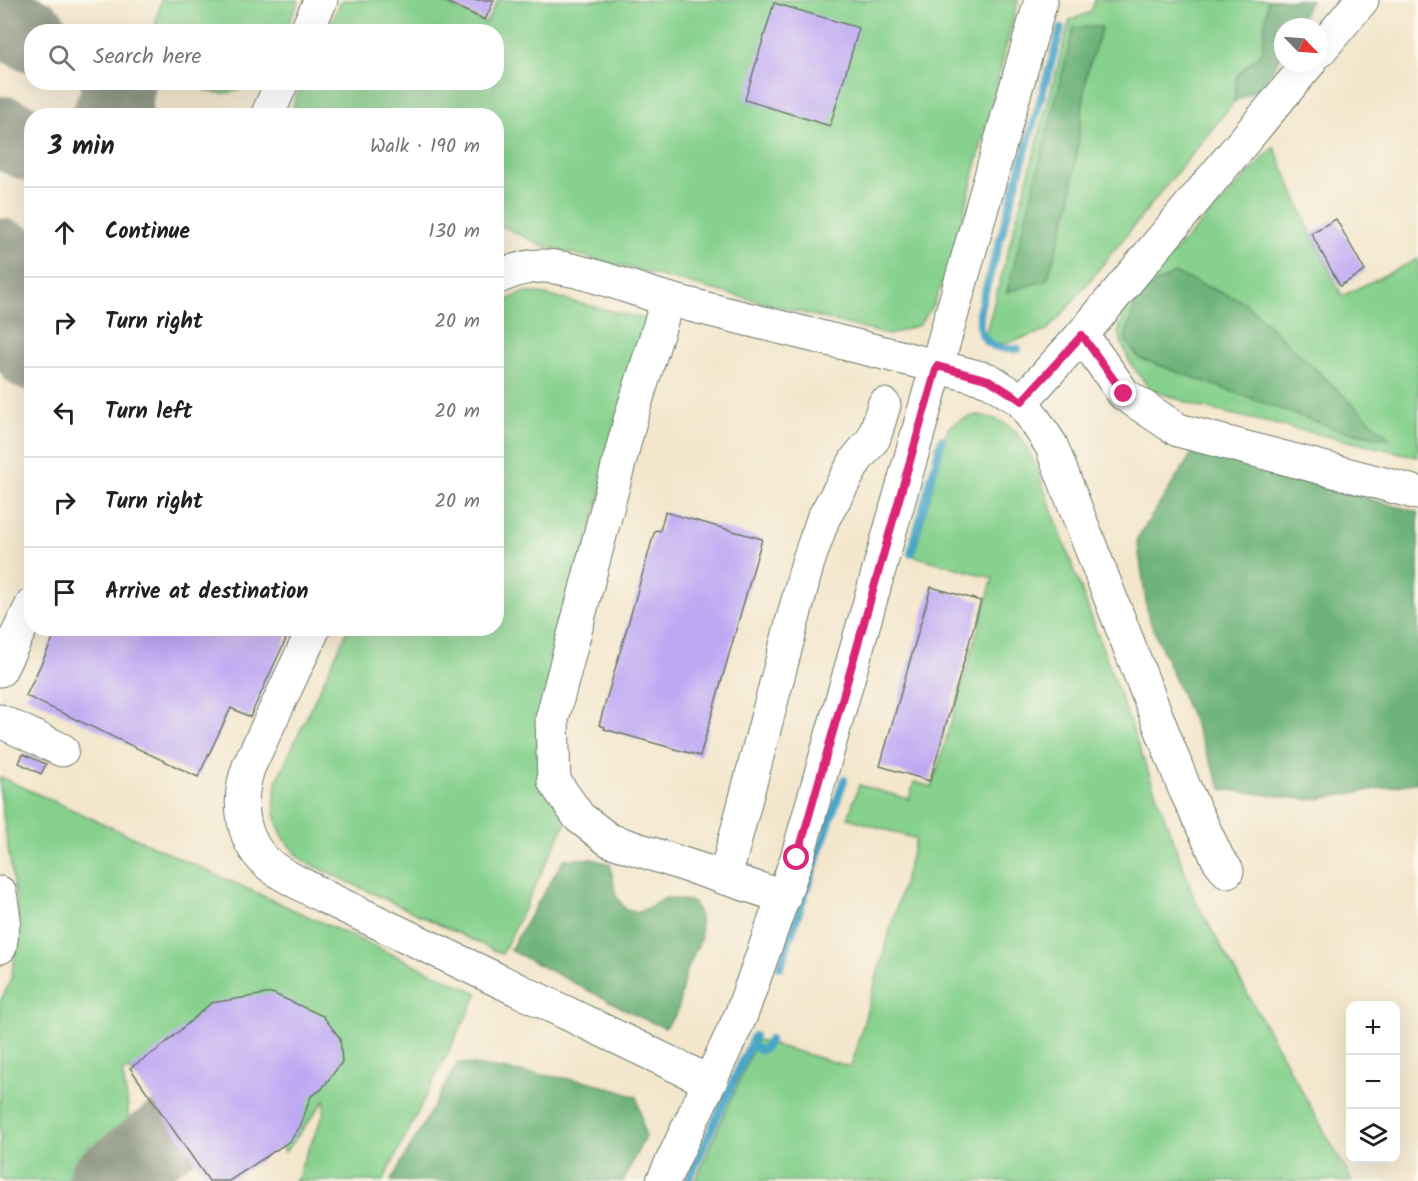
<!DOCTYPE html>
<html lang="en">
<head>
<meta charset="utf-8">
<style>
  body { margin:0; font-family:Kalam,sans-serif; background:#f2f2f2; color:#202124 }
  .controls { position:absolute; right:18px; bottom:18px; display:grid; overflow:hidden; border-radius:12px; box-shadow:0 6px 24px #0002 }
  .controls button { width:54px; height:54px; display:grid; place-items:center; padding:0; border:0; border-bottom:2px solid #e0e0e0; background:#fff; color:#202124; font:30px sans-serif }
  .compass { position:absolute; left:1274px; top:18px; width:54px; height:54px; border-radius:50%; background:#fff; box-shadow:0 6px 24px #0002; rotate:115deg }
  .stop { position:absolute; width:18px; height:18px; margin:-14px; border:4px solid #db2777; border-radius:50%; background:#fff }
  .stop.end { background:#db2777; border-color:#fff; box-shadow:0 2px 6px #0008 }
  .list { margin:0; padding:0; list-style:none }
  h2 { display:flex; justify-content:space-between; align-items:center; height:78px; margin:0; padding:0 24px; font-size:26px }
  h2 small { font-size:20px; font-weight:400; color:#757577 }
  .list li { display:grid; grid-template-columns:39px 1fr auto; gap:18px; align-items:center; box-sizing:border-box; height:90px; padding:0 24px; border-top:2px solid #e0e0e0 }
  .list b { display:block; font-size:22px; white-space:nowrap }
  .list em { font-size:20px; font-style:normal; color:#757577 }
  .icon { flex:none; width:33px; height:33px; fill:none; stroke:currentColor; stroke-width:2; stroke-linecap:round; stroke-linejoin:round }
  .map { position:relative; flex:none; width:1418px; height:1181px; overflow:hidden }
  .search { position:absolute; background:#fff; box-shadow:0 6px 24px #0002; left:24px; top:24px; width:480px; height:66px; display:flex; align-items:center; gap:15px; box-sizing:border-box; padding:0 21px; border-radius:24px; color:#757577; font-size:22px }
  .panel { position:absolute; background:#fff; box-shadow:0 6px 24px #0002; left:24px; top:108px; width:480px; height:528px; border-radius:24px }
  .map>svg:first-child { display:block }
  .green { fill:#87d18e; stroke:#538761; stroke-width:1.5; fill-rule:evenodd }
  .forest { fill:#6db379; stroke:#467856; stroke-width:1.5 }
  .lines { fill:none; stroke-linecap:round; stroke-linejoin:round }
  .stream { stroke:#49a6c7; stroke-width:8 }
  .taxiway { stroke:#899280; stroke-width:74 }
  .building { fill:#bea8f3 }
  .minor-casing { stroke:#697869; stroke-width:35 }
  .minor { stroke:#fff; stroke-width:33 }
  .route { stroke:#db2777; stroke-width:8 }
</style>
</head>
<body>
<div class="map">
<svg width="1418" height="1181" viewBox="0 0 1418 1181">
  <rect width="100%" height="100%" fill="#fbf7ec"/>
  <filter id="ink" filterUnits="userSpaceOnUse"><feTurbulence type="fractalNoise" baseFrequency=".0167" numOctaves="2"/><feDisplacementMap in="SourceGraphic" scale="12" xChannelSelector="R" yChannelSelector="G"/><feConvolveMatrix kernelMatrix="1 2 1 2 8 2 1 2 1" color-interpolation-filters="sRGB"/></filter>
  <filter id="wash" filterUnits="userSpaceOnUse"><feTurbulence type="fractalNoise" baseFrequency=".008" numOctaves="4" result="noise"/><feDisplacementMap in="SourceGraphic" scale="24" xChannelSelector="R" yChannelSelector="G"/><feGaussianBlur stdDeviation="1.35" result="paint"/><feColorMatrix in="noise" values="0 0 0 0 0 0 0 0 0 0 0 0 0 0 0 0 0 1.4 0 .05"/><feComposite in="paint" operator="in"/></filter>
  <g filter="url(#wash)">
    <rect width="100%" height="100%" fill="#f3e6cc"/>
    <g class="green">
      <path d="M161,0h138l-14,31h-131z"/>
      <path d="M342,0h96l48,23 12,-23h520l-67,264 -18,41 -14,20 -30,10 -345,-89 -47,-22 -1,-108h-202c-3,-12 4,-23 9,-33l193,-1v-50l-169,-1z"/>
      <path d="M1095,0h173l-6,52 -25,24 -3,26 -169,209 -19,20 -40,12 -23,1 87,-324 21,-8zM1074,28h27l-14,44 -17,131 -23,77z"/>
      <path d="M187,83h68c-28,14 -39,13 -68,0z"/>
      <path d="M1274,147l37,86 31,63 76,-37v198l-218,-50 -50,-18 -20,-26 -12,-30 12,-35z"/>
      <path d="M524,293h13l112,27 -100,359 19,139 -66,136 -198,-93c-27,-23 -34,-47 -27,-81l71,-151 148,-1 1,-324z"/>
      <path d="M977,415c33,4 43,18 57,46l161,439 157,281h-657l62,-141 94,27 65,-228 -68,-21 11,-33 50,14 5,-17 18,5 61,-209 -79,-22 34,-128 12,-8z"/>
      <path d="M0,777l478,216 -95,188h-89l5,-4 3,-13 22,-51 1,-13 -40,52 -14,-20 -45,43 -96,-105 -8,2 6,34v17l-15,22 -27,26 -23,10h-58l-5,-2v-177l10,-20 8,-39 -1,-33 -17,-118z"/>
    </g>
    <g class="forest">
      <path d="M1268,0h43l-15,27h-13v24l-20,36 -29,15 3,-26 25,-24z"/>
      <path d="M1074,27h28l-15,45 -17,131 -23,77 -40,12z"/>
      <path d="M1174,273l70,29 147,138 -55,-11 -197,-71 -14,-19 13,-45z"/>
      <path d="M1193,452l225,60v270l-107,18 -89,-11 -74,-173 -11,-77z"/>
      <path d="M564,859h28l18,5 6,32 9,13 13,4 28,-15 28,4 6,15 1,21 -16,37 -8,38 -12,15 -23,-10 -132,-68z"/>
      <path d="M458,1063l133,19 46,15 8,39 -22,45h-232z"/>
    </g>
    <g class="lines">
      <g class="stream">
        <path d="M980,309c1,6 -1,13 0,19 4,19 22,22 38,21"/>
        <path d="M979,312l82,-283"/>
        <path d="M911,553l31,-114"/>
        <path d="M780,967l64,-187"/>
        <path d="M750,1045l10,5 5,-2 5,-9"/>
        <path d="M688,1181l66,-145"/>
      </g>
      <g class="taxiway">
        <path d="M0,20l32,15"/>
        <path d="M109,116l7,-15 2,-19"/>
        <path d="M4,133l28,12"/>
        <path d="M0,255l32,14"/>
        <path d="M32,311l-12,23 12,20"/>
        <path d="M105,1181l67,-49"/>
      </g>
    </g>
    <g id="blocks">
      <g class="building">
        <path d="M442,0h52l-9,20z"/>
        <path d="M774,3l85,25 -29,98 -85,-26z"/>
        <path d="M1336,219l29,52 -25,15 -29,-53z"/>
        <path d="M665,512l97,27 -62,217 -96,-27 1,-2 -6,-2 56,-195 5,1z"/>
        <path d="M931,587l50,14 -51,180 -50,-15z"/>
        <path d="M58,628l11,4 2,-4h220l-41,89 -19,-9 -33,69 -172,-81z"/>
        <path d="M23,754l23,10 -5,10 -22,-11z"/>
        <path d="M272,993l51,23 17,22 2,24 -21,28 -10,6 -11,31 -10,14 -61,40h-20l-79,-113 30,-20 51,-45z"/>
      </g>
    </g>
  </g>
  <g filter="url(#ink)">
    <use href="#blocks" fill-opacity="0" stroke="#697869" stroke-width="1.5"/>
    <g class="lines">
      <g class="minor-casing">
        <g id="minor">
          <path d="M306,32l15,-32"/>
          <path d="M1319,51l43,-51"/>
          <path d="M267,116l15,-34"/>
          <path d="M496,278c15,-7 32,-13 48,-12 39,2 89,24 127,34 106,27 212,52 318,80l33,21 29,44 133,342 34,72 9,12"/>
          <path d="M668,299l-37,118 -79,302 2,62 25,36 30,23 175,57"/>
          <path d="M1082,335l42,59 54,36 240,63"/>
          <path d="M1022,401l60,-66 227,-272"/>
          <path d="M314,628l-65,138c-13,35 -8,78 23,101 16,12 36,20 53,30l385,185"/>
          <path d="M0,670l32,-65"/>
          <path d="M0,721l62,29"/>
          <path d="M725,878l83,-316 15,-43 33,-59 18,-22 10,-33"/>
          <path d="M0,893l4,25 -4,29"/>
          <path d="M663,1181l78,-166 56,-157 244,-858"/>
        </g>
      </g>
      <use href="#minor" class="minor"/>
    </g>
  </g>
  <g class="lines" filter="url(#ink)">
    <path class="route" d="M797,858l140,-492 52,14 33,21 60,-66 42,59"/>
  </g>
</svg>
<div class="controls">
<button>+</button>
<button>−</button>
<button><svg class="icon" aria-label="layers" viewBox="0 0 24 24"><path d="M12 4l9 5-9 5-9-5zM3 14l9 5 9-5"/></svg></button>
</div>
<svg class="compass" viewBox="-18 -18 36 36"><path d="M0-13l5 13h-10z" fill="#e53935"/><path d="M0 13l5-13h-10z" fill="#757577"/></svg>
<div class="stop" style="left:797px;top:858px"></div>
<div class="stop end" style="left:1124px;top:394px"></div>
<div class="search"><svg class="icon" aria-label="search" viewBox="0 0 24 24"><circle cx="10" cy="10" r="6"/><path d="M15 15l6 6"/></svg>Search here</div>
<section class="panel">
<h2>3 min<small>Walk · 190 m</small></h2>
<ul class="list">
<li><svg class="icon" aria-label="ahead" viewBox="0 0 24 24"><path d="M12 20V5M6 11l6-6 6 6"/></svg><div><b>Continue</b></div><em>130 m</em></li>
<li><svg class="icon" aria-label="right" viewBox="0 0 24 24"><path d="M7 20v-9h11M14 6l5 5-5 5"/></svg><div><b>Turn right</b></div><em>20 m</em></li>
<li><svg class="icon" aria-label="left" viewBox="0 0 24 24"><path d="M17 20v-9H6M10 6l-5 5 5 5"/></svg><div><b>Turn left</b></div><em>20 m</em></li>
<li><svg class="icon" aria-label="right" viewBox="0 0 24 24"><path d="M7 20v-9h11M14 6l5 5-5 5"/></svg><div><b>Turn right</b></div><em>20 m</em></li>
<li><svg class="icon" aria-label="arrive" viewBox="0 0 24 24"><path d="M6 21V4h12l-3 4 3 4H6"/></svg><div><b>Arrive at destination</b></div></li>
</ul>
</section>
</div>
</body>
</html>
